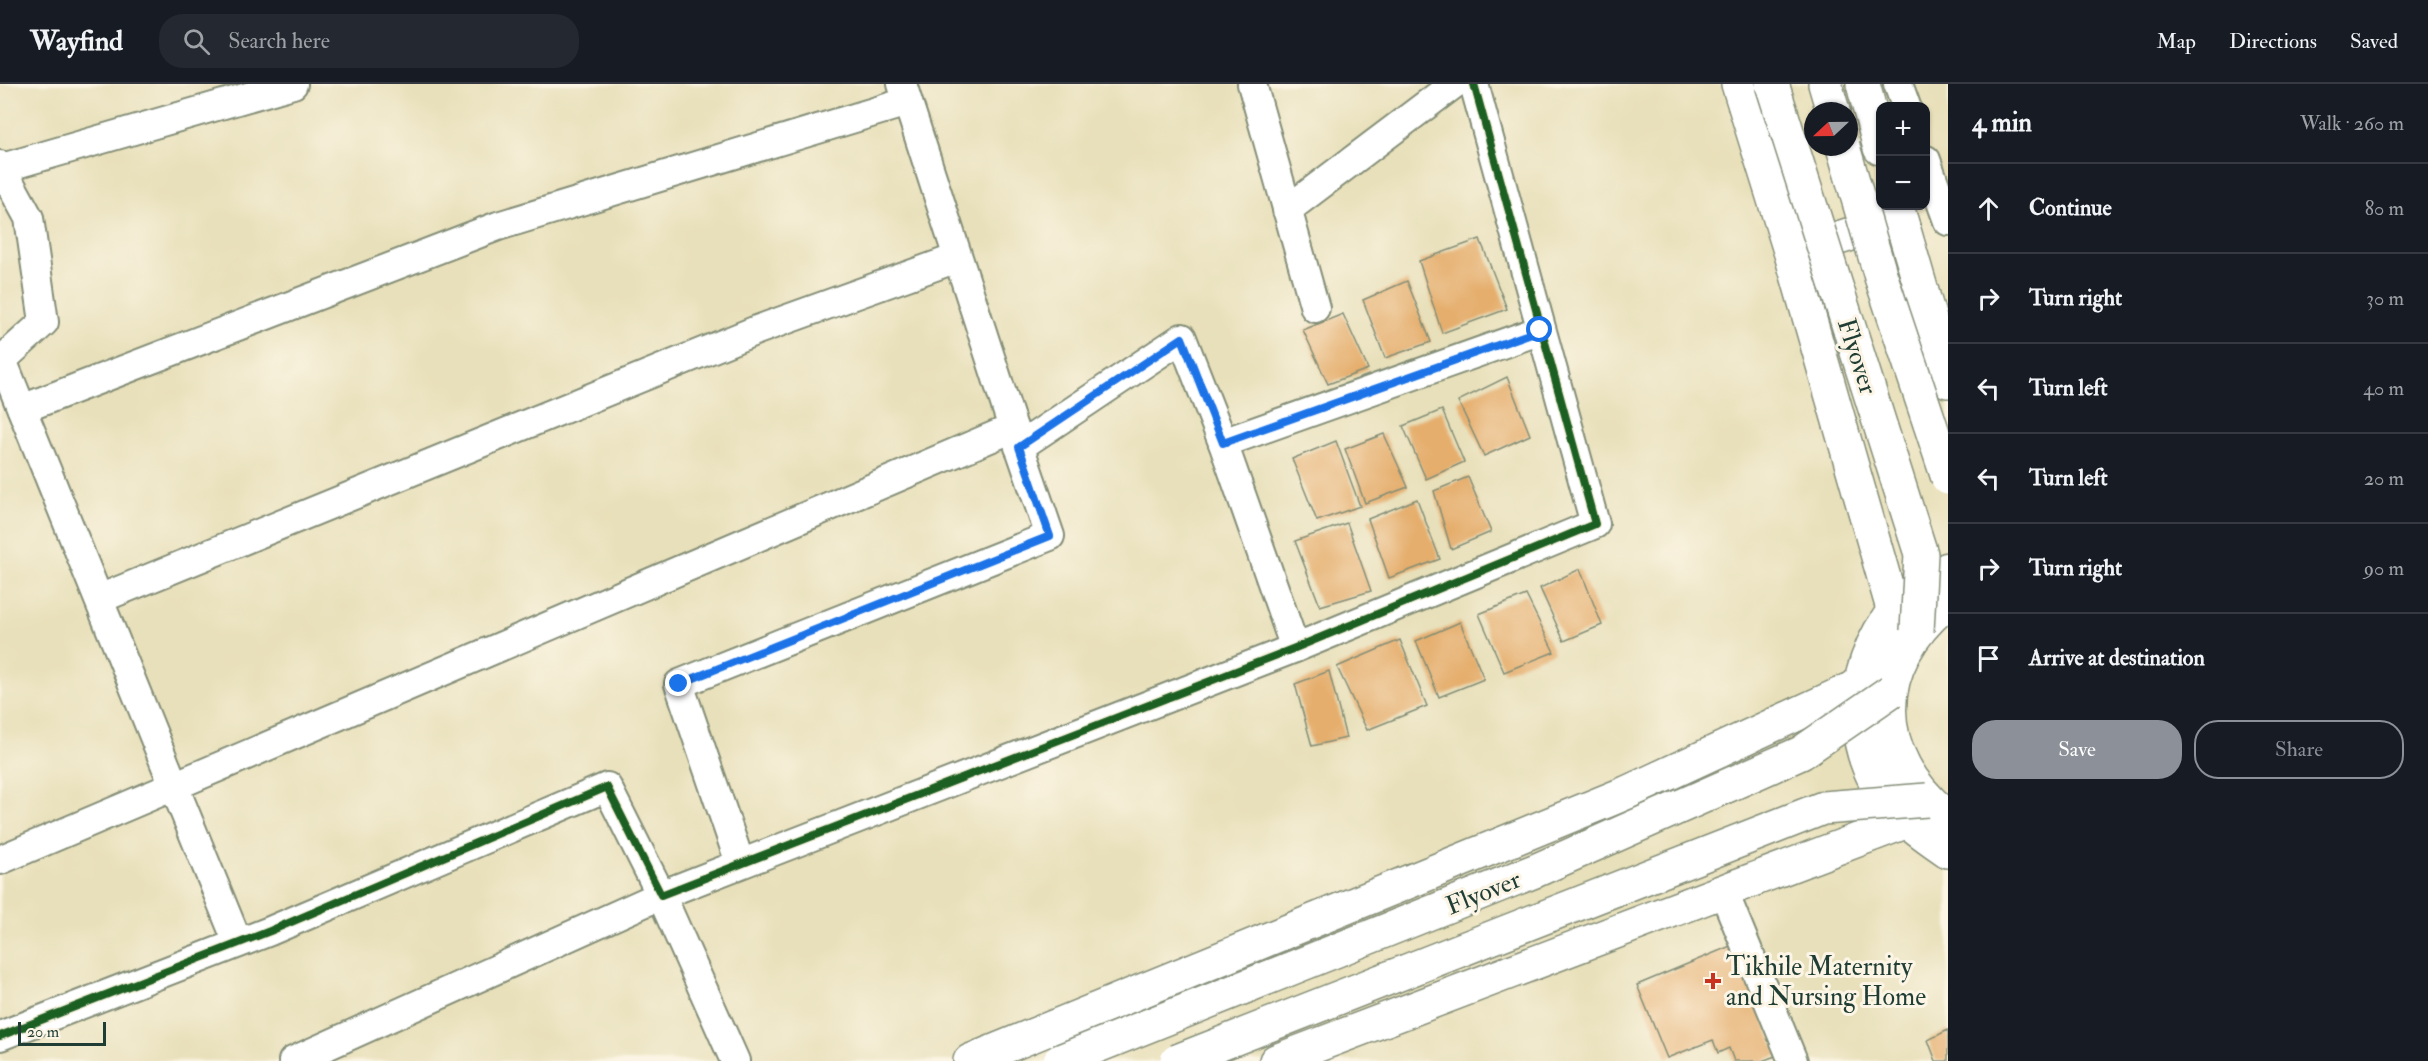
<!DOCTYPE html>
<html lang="en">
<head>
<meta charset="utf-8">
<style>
  body { margin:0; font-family:"IM FELL Double Pica",serif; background:#242831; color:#f1f3f6 }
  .controls { position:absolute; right:18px; top:18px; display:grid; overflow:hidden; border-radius:12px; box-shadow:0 2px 4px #0004 }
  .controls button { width:54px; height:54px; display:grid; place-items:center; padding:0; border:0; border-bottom:2px solid #363941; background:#171b24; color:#f1f3f6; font:30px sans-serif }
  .compass { position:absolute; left:1804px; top:18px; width:54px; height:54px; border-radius:50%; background:#171b24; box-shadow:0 2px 4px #0004; rotate:248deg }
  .scale { position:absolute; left:18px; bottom:15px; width:88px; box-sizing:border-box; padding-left:6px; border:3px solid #1f3d34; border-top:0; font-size:16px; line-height:21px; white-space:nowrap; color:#1f3d34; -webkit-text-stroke:4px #fcf5e5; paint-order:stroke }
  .stop { position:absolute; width:18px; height:18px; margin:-14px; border:4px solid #1a73e8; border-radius:50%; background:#fff }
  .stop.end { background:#1a73e8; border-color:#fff; box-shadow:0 2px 6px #0008 }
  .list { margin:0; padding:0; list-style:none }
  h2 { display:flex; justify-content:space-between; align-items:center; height:78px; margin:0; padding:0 24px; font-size:26px }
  h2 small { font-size:20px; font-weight:400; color:#9ea1a6 }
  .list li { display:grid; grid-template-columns:39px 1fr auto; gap:18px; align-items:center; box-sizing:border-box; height:90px; padding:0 24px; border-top:2px solid #363941 }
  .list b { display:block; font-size:22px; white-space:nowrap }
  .list em { font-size:20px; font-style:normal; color:#9ea1a6 }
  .actions { display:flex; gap:12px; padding:18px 24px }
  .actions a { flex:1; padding:14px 0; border:2px solid #8c9099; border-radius:24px; text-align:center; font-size:21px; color:#8c9099 }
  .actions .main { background:#8c9099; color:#fff }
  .icon { flex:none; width:33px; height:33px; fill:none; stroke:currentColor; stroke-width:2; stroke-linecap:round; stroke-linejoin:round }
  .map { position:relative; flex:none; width:1948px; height:977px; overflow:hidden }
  header { display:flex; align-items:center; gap:36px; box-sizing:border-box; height:84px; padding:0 30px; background:#171b24; border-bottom:2px solid #363941 }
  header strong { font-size:28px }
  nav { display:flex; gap:33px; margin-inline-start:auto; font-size:21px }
  .search { width:420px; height:54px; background:#242831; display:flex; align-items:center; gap:15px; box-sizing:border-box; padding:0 21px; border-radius:24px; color:#9ea1a6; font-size:22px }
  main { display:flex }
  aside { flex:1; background:#171b24 }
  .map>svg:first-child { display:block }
  .building { fill:#e5ae6d }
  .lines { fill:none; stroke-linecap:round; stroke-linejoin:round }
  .street-casing { stroke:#848e77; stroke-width:32 }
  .primary-casing { stroke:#848e77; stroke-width:36 }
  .highway-casing { stroke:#848e77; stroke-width:36 }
  .street { stroke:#fff; stroke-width:28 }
  .primary { stroke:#fff; stroke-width:33 }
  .highway { stroke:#fff; stroke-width:33 }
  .highway-bridge-casing { stroke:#848e77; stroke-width:36; stroke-linecap:butt }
  .highway-bridge { stroke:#fff; stroke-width:33 }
  .cycleway-casing { stroke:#fcf5e5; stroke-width:11 }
  .cycleway { stroke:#1b5e20; stroke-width:8 }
  .route { stroke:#1a73e8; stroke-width:8 }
  .poi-dot { fill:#c8321e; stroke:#fcf5e5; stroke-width:2 }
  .labels { text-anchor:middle; stroke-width:6; stroke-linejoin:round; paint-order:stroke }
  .street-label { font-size:26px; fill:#1f3d34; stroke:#fcf5e5 }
  .poi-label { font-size:26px; fill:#1f3d34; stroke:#fcf5e5; text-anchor:start }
</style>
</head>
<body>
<header>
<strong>Wayfind</strong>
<div class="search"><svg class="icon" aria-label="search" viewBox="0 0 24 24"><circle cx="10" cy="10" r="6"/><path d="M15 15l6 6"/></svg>Search here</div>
<nav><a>Map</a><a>Directions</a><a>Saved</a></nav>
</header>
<main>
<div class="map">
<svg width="1948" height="977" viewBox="0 0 1948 977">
  <rect width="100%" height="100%" fill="#fcf5e5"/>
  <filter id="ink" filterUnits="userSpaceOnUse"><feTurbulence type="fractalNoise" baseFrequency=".0167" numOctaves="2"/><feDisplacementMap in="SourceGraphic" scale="12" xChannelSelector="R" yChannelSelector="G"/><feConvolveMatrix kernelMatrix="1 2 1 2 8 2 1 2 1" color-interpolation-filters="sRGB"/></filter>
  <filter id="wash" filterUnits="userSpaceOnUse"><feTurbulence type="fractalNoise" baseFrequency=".008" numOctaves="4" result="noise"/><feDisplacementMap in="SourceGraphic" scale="24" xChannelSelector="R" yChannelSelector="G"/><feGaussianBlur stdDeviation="1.35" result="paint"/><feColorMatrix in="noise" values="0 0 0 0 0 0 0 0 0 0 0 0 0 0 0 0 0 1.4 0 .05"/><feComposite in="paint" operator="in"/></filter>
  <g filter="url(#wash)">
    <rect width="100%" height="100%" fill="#e8e0ba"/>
    <g id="blocks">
      <g class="building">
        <path d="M1480,155l27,70 -65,24 -23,-72z"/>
        <path d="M1407,197l24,61 -46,16 -22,-58z"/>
        <path d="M1343,230l25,55 -40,15 -25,-54z"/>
        <path d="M1507,293l23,58 -46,21 -26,-55z"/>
        <path d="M1442,326l22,52 -38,17 -23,-53z"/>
        <path d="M1384,350l24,53 -43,16 -20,-54z"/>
        <path d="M1336,357l24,65 -43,15 -25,-62z"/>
        <path d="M1468,393l23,55 -40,17 -17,-58z"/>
        <path d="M1417,415l23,60 -51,19 -21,-59z"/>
        <path d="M1347,439l24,68 -51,15 -25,-65z"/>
        <path d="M1580,485l22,56 -38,16 -24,-53z"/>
        <path d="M1526,511l28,57 -50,20 -25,-58z"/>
        <path d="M1460,538l24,57 -45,18 -23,-56z"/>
        <path d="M1400,556l27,66 -60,24 -30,-63z"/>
        <path d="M1329,587l17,67 -34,8 -17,-62z"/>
        <path d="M1733,861l45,110 -16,6h-28l-5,-13 -11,5 -5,-13 -46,18 -30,-73z"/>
        <path d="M1948,946v31h-12l-8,-21z"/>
      </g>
    </g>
  </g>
  <g filter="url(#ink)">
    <use href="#blocks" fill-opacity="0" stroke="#848e77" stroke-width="1.5"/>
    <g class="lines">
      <g class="street-casing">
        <g id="street">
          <path d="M1252,0l63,224"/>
          <path d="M1898,0l8,22"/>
          <path d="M1926,76l22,61"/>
          <path d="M0,81l29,53 15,104 -42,38"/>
          <path d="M2,84l291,-84"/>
          <path d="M1287,126l167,-126"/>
          <path d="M0,277l2,-1 172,426 839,-358 -111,-344"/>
          <path d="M22,325l476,-183 409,-124"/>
          <path d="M1019,363l163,-109 41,105"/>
          <path d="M99,515l658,-269 200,-72"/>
          <path d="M1295,564l-72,-205 318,-113"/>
          <path d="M0,776l174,-74 64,157"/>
          <path d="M740,779l-61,-179 371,-148 -37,-108"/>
          <path d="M1723,806l70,171"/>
          <path d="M0,952l270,-105 337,-144 54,108 634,-247 300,-124 -121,-440"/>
          <path d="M293,977l368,-166 74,166"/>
        </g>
      </g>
      <g class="primary-casing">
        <path id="primary" d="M1948,485c-78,35 -114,137 -72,213 17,31 44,50 72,69"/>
      </g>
      <g class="highway-casing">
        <g id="highway">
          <path d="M1738,0l53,170 102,355"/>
          <path d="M1825,0l8,27"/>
          <path d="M1863,0l17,64"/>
          <path d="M1897,122l51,175"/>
          <path d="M1795,168l100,-32"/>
          <path d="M1948,518c-78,62 -78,153 0,215"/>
          <path d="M970,977l656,-268 234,-108"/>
          <path d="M1276,977l629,-239"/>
        </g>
      </g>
      <use href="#street" class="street"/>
      <use href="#primary" class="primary"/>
      <use href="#highway" class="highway"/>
      <g class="highway-bridge-casing">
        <g id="highway-bridge">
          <path d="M1772,0l149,470 -4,77"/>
          <path d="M1843,63l38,130 67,201"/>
          <path d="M1060,977l477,-191 264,-117 90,-62"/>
          <path d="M1177,977l646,-253 104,-8"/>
        </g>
      </g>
      <use href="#highway-bridge" class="highway-bridge"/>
      <g class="cycleway-casing">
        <path id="cycleway" d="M0,952l270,-105 337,-144 54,108 634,-247 300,-124 -121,-440"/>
      </g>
      <use href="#cycleway" class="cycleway"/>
    </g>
  </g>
  <g class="lines" filter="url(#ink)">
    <path class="route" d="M679,600l371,-148 -31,-89 163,-109 41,105 317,-113"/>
  </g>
  <path class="poi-dot" d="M1710 888h6v6h6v6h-6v6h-6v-6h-6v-6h6z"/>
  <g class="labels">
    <g class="street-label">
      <text transform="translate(1858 272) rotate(72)" y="9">Flyover</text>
      <text transform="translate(1483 808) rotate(-22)" y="9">Flyover</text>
    </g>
    <g class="poi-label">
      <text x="1726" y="891">Tikhile Maternity<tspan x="1726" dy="30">and Nursing Home</tspan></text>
    </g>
  </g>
</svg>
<div class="controls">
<button>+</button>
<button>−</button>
</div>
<svg class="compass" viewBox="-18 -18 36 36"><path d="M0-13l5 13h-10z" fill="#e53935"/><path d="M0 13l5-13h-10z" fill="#9ea1a6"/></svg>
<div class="scale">20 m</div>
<div class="stop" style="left:1540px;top:246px"></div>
<div class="stop end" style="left:679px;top:600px"></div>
</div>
<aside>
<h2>4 min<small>Walk · 260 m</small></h2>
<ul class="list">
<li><svg class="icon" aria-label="ahead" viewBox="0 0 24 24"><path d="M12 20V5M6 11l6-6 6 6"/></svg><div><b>Continue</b></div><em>80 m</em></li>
<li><svg class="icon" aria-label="right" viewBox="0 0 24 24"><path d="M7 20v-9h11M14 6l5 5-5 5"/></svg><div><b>Turn right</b></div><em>30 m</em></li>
<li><svg class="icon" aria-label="left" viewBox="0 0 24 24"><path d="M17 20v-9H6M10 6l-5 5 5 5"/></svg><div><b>Turn left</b></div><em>40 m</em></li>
<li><svg class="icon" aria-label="left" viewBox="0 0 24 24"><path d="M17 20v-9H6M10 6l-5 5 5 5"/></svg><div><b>Turn left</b></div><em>20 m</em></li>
<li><svg class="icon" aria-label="right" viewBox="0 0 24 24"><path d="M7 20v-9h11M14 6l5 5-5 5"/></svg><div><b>Turn right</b></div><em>90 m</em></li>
<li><svg class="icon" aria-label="arrive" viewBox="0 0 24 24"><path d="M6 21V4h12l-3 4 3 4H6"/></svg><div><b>Arrive at destination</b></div></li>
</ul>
<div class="actions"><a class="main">Save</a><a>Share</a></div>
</aside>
</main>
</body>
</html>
